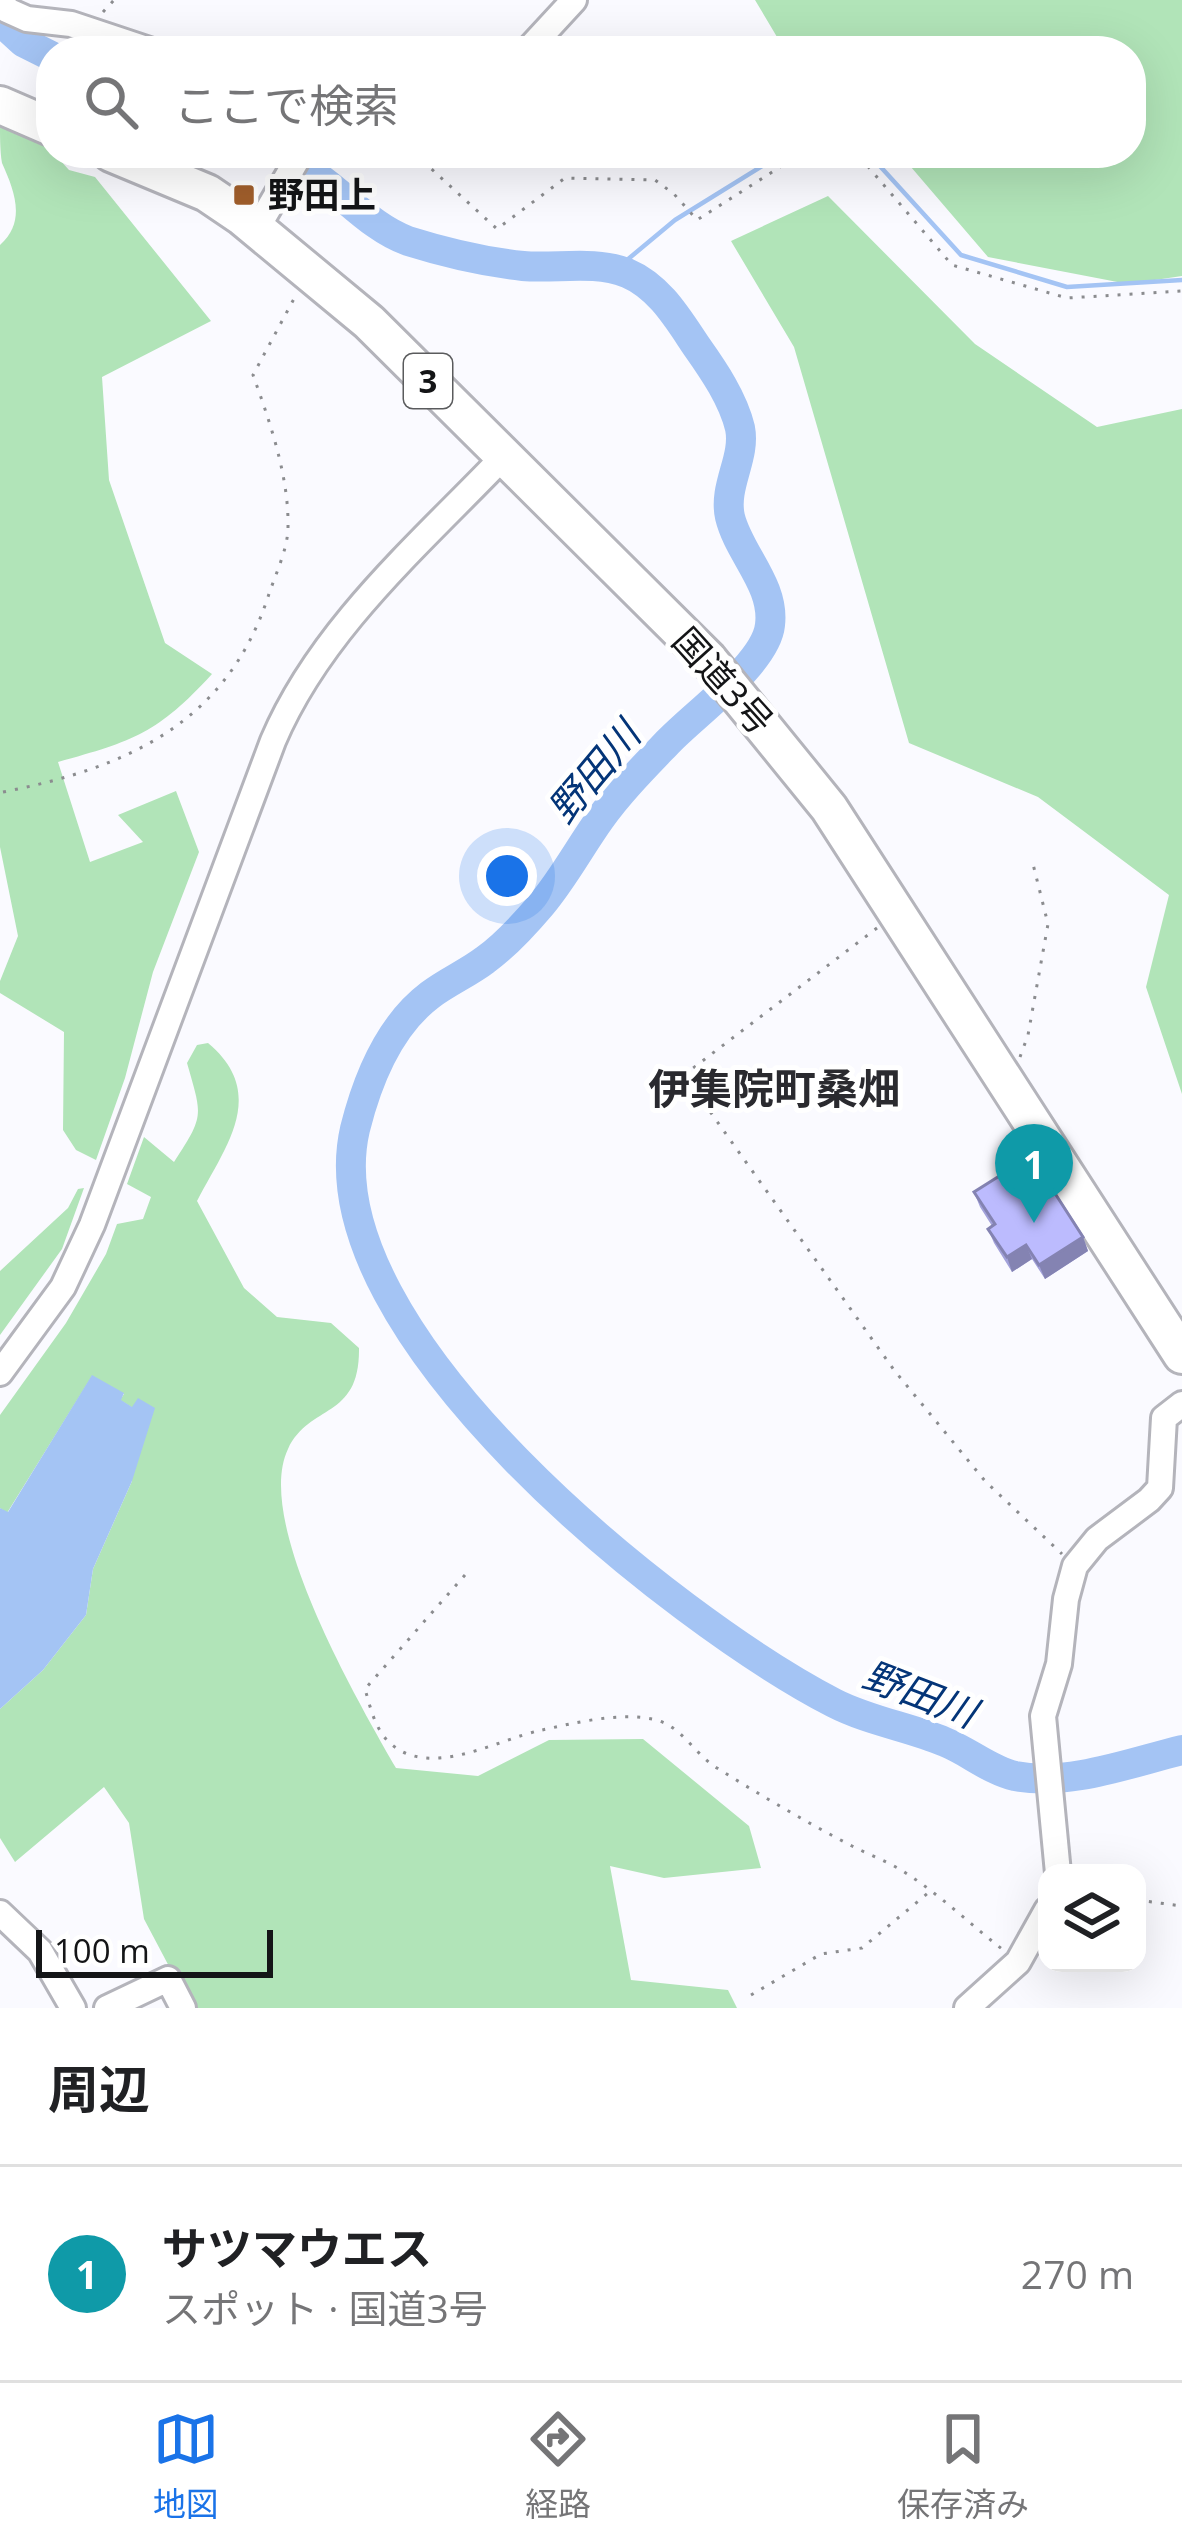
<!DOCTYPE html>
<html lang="ja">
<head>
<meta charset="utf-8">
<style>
  body { margin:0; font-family:"Open Sans","Noto Sans JP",sans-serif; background:#f2f2f2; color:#202124 }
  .controls { position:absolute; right:36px; bottom:36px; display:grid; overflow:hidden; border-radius:24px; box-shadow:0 12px 48px #0002 }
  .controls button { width:108px; height:108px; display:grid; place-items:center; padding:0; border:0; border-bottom:3px solid #e0e0e0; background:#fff; color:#202124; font:60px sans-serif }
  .scale { position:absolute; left:36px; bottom:30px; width:237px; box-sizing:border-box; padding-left:12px; border:6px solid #141517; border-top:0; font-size:33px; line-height:42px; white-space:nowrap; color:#141517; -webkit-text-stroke:9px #fff; paint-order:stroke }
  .you { position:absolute; left:507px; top:876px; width:42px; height:42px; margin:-30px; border:9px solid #fff; border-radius:50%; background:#1a73e8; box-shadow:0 0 0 18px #1a73e833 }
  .badge { display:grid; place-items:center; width:78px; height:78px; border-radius:50%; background:#1a73e8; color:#fff; font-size:39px; font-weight:700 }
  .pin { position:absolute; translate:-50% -99px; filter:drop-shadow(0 3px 6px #0008) }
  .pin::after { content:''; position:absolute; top:63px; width:42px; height:36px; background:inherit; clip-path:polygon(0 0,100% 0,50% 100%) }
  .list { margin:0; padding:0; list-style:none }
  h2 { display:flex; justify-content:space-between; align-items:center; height:156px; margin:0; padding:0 48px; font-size:51px }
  h2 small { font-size:39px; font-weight:400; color:#757577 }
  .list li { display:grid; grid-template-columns:78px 1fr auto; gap:36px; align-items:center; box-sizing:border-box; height:216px; padding:0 48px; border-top:3px solid #e0e0e0 }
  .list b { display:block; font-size:45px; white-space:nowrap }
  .list p { margin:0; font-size:39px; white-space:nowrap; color:#757577 }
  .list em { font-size:39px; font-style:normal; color:#757577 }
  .icon { flex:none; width:66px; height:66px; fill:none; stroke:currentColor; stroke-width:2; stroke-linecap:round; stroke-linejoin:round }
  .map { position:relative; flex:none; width:1182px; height:2008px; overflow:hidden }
  .search { position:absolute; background:#fff; box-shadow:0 12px 48px #0002; left:36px; right:36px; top:36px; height:132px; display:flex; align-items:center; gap:30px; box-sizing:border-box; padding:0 42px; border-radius:48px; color:#757577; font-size:45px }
  .sheet { height:372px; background:#fff }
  nav { display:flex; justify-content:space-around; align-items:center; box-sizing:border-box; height:168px; border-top:3px solid #e0e0e0; background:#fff; font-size:33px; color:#757577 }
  nav a { display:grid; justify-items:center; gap:6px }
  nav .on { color:#1a73e8 }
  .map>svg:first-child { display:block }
  .green { fill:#b1e4b8 }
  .water { fill:#a4c4f4 }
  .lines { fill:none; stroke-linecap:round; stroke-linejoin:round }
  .stream { stroke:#a4c4f4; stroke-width:4.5 }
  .river { stroke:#a4c4f4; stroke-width:30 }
  .minor-casing { stroke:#b4b4bb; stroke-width:30 }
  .highway-casing { stroke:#b4b4bb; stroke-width:42 }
  .path { stroke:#8b8c8f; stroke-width:3; stroke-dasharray:3 9; stroke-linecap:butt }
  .minor { stroke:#fff; stroke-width:24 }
  .highway { stroke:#fff; stroke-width:36 }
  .wall { fill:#a2a1da }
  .shaded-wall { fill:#8483b2 }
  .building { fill:#bcbbfe; stroke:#8483b2; stroke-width:3 }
  .poi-dot { fill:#a05e2b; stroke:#fff; stroke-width:4.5 }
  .labels { text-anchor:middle; stroke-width:10; stroke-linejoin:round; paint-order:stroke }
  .shield { fill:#fff; stroke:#5a5b5d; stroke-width:3 }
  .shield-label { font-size:33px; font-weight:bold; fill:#141517 }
  .poi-label { font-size:36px; font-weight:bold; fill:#141517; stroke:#fff; text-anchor:start }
  .street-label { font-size:36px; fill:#141517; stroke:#fff }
  .water-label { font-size:39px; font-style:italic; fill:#043578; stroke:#fff }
  .quarter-label { font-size:42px; font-weight:bold; fill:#2a2a2f; stroke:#fff }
</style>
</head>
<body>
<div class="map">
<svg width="1182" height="2008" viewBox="0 0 1182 2008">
  <rect width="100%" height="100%" fill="#fafaff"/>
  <g class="green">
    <path d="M755,0h427v276l-54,8 -140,-27 -89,-104h232v-102h-339l-12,-9z"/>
    <path d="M0,123l40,15 29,32 26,7 116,144 -109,56 7,103 56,163 47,31c-54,59 -78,67 -154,88l32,100 53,-20 -25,-27 58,-24 23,61 -46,120 -28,106 -29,82 -20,-10 -13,-20 1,-98 -64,-39v-12l18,-45 -18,-89v-602c27,-24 14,-55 2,-82 -2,-11 -2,-28 -2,-40z"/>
    <path d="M828,196l147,148 122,83 85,-18v685l-36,-107 23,-92 -131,-98 -129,-54 -115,-396 -63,-106z"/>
    <path d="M208,1043c61,51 17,104 -11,158l47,87 33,29 54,6 28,25c1,72 -49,55 -71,101 -35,73 71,254 108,319l82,8 71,-36 94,-1 106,87 12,42 -97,10 -54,-12 21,114 97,10 9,18h-546l-47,-89 -15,-96 -25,-36 -89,75 -15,-24v-129l43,-39 43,-55 7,-46 39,-88 1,-73 -13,-8 4,-6 -32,-18 -85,137 -7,-5v-93l66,-92 40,-69 11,-30 26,-5 8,-22 -24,-13 17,-47 30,25c31,-47 28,-46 13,-99l10,-18z"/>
    <path d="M84,1188l-22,61 -62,86v-64l68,-63 10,-19z"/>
  </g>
  <path class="water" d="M92,1375l32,18 -3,7 11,7 6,-9 17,10 -23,73 -39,88 -7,46 -43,55 -43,39v-201l8,4z"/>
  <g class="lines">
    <g class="stream">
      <path d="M868,153l93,102 106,32 115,-7"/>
      <path d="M615,270l60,-50 108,-67"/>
    </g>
    <g class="river">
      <path d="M0,21l23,21 28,14"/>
      <path d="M279,153c15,9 30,18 44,28 28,21 52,48 85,60 35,11 78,21 115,25 33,3 71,-6 104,7 33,14 51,46 70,74 17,24 36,52 43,81 6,30 -17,58 -10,89 9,37 45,68 40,108 -4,38 -73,87 -101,116 -24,25 -49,50 -69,78 -20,28 -37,60 -59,86 -17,20 -35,40 -56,55 -17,13 -38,22 -55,35 -41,31 -63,86 -75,134 -47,203 321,492 479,574 35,18 75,24 111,39 23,9 46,29 70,34 55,10 114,-13 167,-26"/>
    </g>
    <g class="minor-casing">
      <g id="minor">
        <path d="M2,0l5,10 20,9 44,5 81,27"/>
        <path d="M527,51l47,-51"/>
        <path d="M256,230l45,-77"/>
        <path d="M0,1373l63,-86 29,-62 181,-484c48,-113 147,-197 231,-285"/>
        <path d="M1058,1873l-15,-157 16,-52 7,-65 9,-33 22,-27 52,-39 11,-12 4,-70 18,-14"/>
        <path d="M0,1913l40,38 33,57"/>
        <path d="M107,2008l61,-29 15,29"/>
        <path d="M967,2008l51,-46 29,-52"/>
      </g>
    </g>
    <g class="highway-casing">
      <g id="highway">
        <path d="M0,105l51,22"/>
        <path d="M111,153l96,40 34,23 128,106 339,337 121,149 353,547"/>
      </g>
    </g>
    <g class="path">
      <path d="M103,12l11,-12"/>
      <path d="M414,153l83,76 68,-51 90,2 19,14 23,26 105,-67"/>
      <path d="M849,153l10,3 93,109 115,33 115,-7"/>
      <path d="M3,792c123,-24 223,-68 265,-195 7,-22 20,-48 20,-70 1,-50 -18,-105 -35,-152l43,-80"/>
      <path d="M877,928l-193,147 210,295 91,111 77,73"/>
      <path d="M1020,1057l8,-22 20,-111 -16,-64"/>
      <path d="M465,1575l-100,114c5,17 9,36 21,50 40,44 111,0 156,-9 32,-7 77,-18 110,-11 29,5 41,34 65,49 43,27 89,54 135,78 16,8 34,15 49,24 36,22 69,54 101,79"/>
      <path d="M1137,1900l45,6"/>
      <path d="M751,1995l70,-41 41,-6 66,-55"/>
    </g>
    <use href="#minor" class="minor"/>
    <use href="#highway" class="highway"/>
  </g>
  <path class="wall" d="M974,1192l109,45 5,14 -43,28 -13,-20 -20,13 -18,-29 -6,-14 4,-3 -12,-19z"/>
  <g class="shaded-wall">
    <path d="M1083,1237l5,14 -43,28 -6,-14z"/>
    <path d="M1026,1245l6,14 -20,13 -5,-15z"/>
  </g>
  <path class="building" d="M1031,1156l52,81 -44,28 -13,-20 -19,12 -19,-28 7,-5 -21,-32z"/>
  <rect class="poi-dot" x="232" y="183" width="24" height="24" rx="6"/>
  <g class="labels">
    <rect class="shield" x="404" y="354" width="48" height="54" rx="9"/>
    <g class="shield-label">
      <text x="428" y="393">3</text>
    </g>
    <g class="poi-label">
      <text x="268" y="208">野田上</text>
    </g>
    <g class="street-label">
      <text transform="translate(723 681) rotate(48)" y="13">国道3号</text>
    </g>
    <g class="water-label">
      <text transform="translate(594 772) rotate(-50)" y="14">野田川</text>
      <text transform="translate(920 1694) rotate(21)" y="14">野田川</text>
    </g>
    <g class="quarter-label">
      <text x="774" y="1104">伊集院町桑畑</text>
    </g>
  </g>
</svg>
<div class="controls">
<button><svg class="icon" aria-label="layers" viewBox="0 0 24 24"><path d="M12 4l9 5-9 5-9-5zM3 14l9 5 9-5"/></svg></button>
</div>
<div class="scale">100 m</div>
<div class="you"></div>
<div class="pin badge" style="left:1034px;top:1223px;background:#0f9aa8">1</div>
<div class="search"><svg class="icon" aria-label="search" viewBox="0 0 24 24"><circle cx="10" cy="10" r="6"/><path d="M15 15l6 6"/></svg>ここで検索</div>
</div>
<section class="sheet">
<h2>周辺<small></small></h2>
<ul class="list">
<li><span class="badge" style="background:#0f9aa8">1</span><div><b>サツマウエス</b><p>スポット · 国道3号</p></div><em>270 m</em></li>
</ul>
</section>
<nav>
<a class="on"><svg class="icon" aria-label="map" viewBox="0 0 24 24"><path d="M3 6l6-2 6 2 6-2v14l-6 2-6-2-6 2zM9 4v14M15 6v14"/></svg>地図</a>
<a><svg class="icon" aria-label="directions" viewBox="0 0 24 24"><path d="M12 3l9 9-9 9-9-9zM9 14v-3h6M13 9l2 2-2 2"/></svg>経路</a>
<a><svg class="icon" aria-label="saved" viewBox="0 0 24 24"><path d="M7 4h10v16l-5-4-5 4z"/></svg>保存済み</a>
</nav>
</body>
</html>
